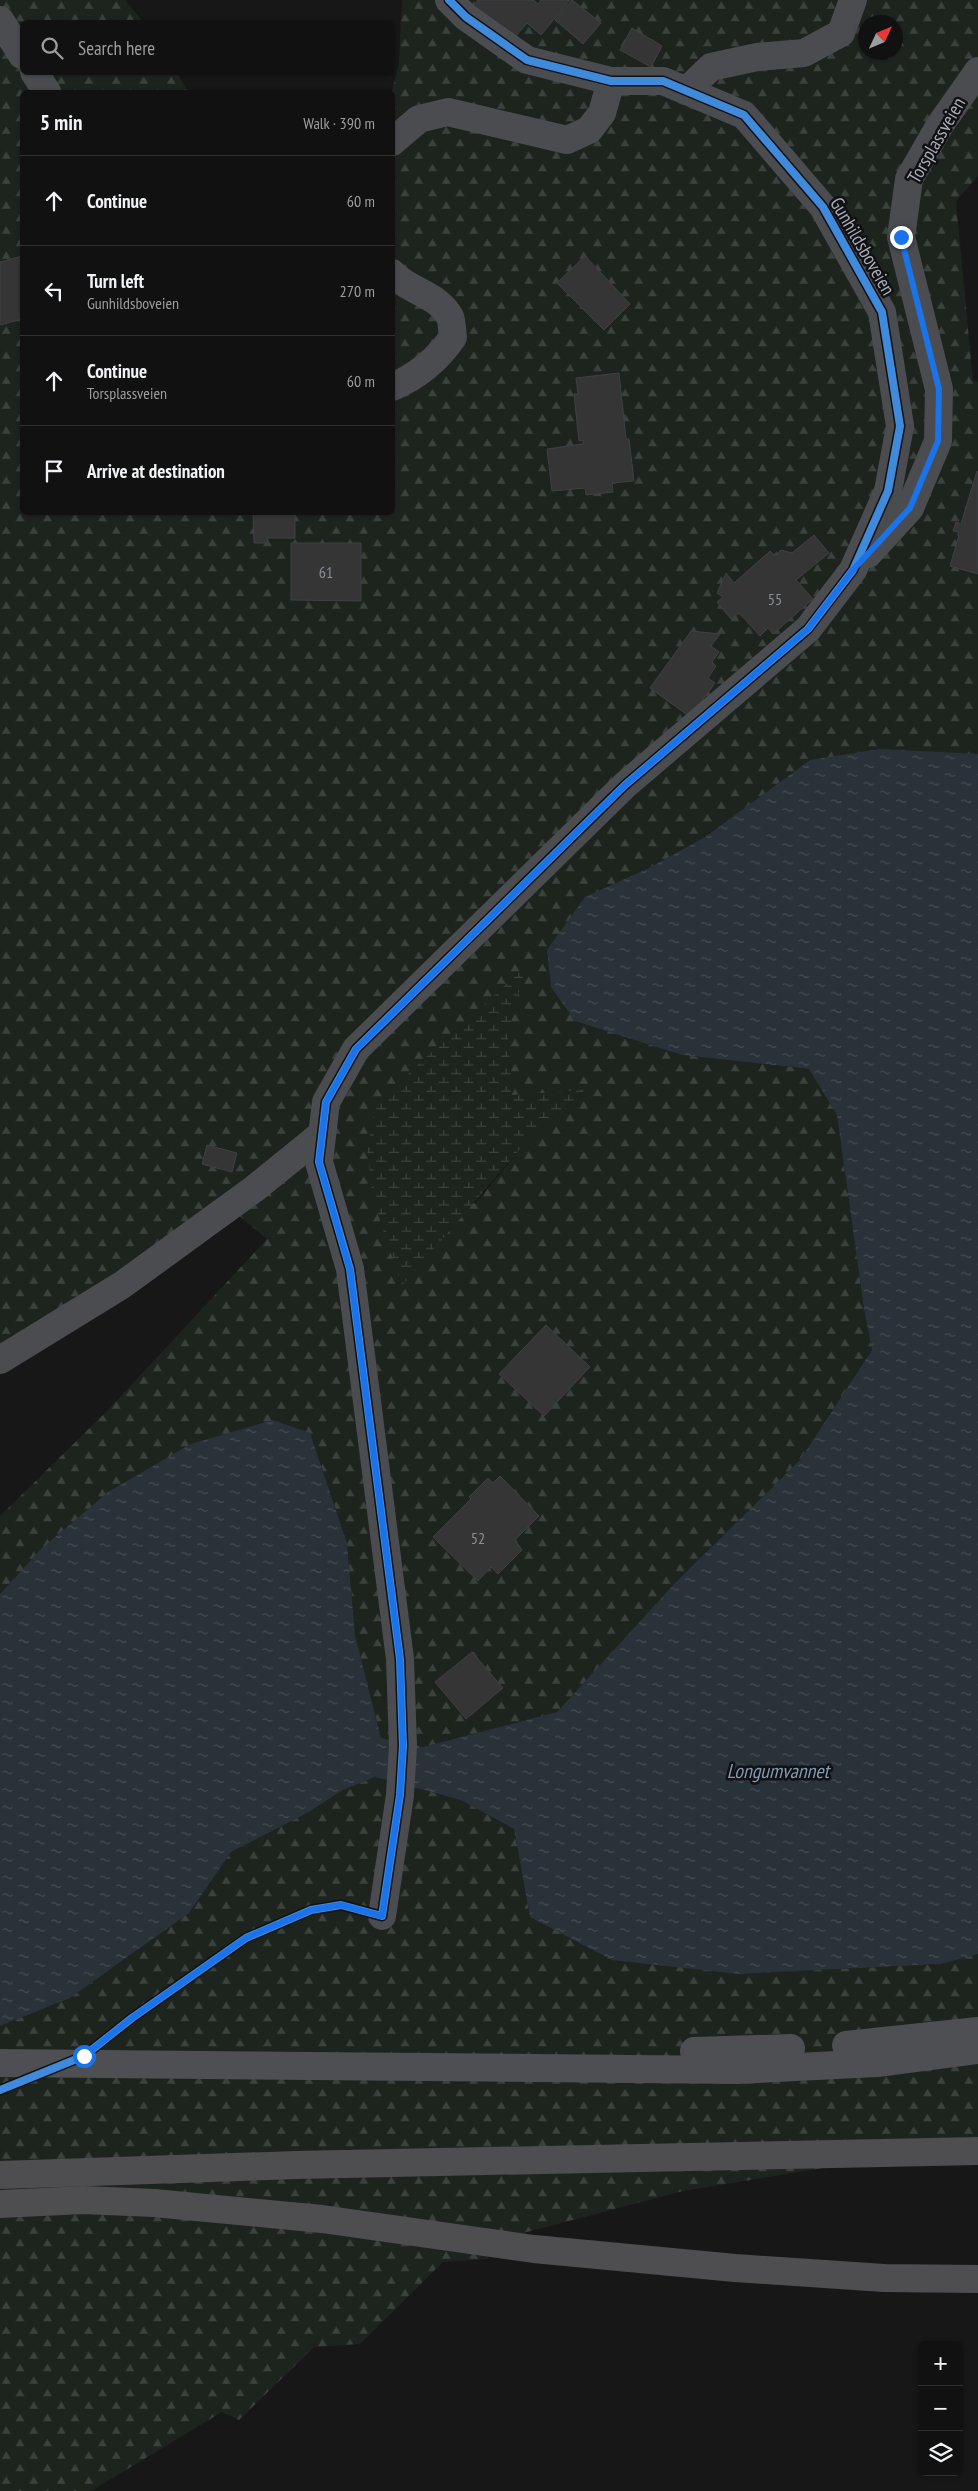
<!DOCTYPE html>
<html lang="en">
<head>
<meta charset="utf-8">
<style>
  body { margin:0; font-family:"PT Sans Narrow",sans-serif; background:#1e1f1f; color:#f1f3f6 }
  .controls { position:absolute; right:15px; bottom:15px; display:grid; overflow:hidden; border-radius:8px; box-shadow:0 1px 4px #0004 }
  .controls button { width:45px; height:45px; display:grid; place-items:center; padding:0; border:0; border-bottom:1px solid #303131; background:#111; color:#f1f3f6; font:25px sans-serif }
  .compass { position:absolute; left:858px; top:15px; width:45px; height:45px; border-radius:50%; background:#111; box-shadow:0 1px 4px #0004; rotate:46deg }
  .stop { position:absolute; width:15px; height:15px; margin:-11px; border:4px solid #1a73e8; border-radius:50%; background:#fff }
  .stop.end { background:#1a73e8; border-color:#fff; box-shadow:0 1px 5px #0008 }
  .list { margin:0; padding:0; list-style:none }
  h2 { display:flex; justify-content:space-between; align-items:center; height:65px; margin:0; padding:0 20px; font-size:21px }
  h2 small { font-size:16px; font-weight:400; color:#9c9d9f }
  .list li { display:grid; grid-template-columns:32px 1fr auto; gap:15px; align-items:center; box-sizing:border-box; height:90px; padding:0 20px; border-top:1px solid #303131 }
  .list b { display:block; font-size:19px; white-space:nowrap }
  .list p { margin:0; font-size:16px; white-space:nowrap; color:#9c9d9f }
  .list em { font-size:16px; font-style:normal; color:#9c9d9f }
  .icon { flex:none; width:28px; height:28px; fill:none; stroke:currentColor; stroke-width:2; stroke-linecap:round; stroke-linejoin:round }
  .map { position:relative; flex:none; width:978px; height:2491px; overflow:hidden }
  .search { position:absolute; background:#111; box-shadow:0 1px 4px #0004; left:20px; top:20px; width:375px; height:55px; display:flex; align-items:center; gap:12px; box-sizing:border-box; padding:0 18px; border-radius:8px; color:#9c9d9f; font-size:19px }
  .panel { position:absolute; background:#111; box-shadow:0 1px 4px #0004; left:20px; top:90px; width:375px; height:425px; border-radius:8px }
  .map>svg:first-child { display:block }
  .forest { fill:url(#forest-firs); fill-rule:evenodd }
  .wetland { fill:url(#wetland-marsh) }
  .water { fill:url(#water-ripples) }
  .building { fill:#353536; stroke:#3f4043 }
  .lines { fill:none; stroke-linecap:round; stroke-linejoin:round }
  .minor { stroke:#4b4c50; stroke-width:28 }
  .major { stroke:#4d4f52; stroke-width:28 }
  .highway { stroke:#4e4e51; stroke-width:28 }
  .cycleway-casing { stroke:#111113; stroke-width:11 }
  .cycleway { stroke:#408adc; stroke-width:8 }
  .route { stroke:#1a73e8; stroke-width:6 }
  .labels { text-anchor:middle; stroke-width:5; stroke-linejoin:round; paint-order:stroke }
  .number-label { font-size:16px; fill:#8b8f98 }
  .street-label { font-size:19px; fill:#a8adb8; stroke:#111113 }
  .water-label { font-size:20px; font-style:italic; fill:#7f9bb3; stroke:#111113 }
</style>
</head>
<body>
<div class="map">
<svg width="978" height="2491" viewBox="0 0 978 2491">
  <defs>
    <pattern id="forest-firs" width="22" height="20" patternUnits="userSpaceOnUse" patternTransform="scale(1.25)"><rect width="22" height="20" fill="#1d241e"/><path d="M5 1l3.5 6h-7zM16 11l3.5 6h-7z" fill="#3b413d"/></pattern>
    <pattern id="wetland-marsh" width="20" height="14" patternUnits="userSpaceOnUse" patternTransform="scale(1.25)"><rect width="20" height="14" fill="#1d241e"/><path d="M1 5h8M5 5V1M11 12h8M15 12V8" fill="none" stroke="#3b413d"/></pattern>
    <pattern id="water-ripples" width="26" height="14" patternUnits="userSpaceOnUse" patternTransform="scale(1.25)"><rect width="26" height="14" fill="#2a3239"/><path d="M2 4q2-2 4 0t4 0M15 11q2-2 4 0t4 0" fill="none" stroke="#464d54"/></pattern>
  </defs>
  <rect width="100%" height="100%" fill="#171717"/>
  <g class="forest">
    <path d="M0,0h125l18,22h-121v50l155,1 11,19h-166v420h370v-420l7,-29 3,-63h576v176l-22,25 17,180 5,1v372l-168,6 -105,77 -58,32 35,186 128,14 27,46 27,194 8,41 -72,110 -124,122 -119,130 -134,35 -42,-9 -26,-103 -8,-93 -37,-109 -269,116 -41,45v-78l109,-107 158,-170 -36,-30 -231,161zM866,22h30v30h-30zM525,967l-17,66 4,62 72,-4 -56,49 -53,64 -99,-101z"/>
    <path d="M375,1777l86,23 53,29 16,88 209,57 202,-10 37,-10v197l-64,2 -231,38 -194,51 -1,17 -45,3 -83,82 -46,3 -75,73 -17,-8 -131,79h-91v-465l70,-28 119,-85 42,-61 78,-40 34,-22z"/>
  </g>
  <path class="wetland" d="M526,966l-18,67 4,62 73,-5 -57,50 -126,146 -29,-86 -6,-50 9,-47z"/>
  <path class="water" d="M880,749l98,5v1200l-37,10 -202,10 -127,-14 -82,-43 -16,-88 -53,-29 -86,-23 -32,13 -34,22 -78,40 -42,61 -119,85 -70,28v-432l41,-45 67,-57 83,-48 82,-24 37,13 37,110 8,92 26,103 42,9 134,-35 119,-130 124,-122 72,-110 -8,-41 -27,-194 -28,-46 -127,-14 -107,-34 -24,-34 -4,-37 38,-53 62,-28 58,-32 105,-77z"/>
  <g class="building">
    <path d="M478,0h56l4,4 3,-4h29l-29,35 -14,-12 -16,19 -39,-35z"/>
    <path d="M572,0l29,23 -18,21 -28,-24z"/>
    <path d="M632,28l30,18 -11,21 -31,-17z"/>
    <path d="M22,256v63l-22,6v-63z"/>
    <path d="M585,256l45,48 -26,26 -47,-47z"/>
    <path d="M619,373l7,66h3l5,42 -22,2 1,9 -27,3 -1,-7 -33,3 -5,-42 36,-5v-4l-4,1 -5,-47h4l-2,-16z"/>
    <path d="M977,471l1,1v102l-28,-8 9,-31h-2l2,-3 -6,-1 3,-9 5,2z"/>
    <path d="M253,512h42v26h-28v5h-13z"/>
    <path d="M814,535l15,18 -33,27 17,19 -40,35 -5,-6 -8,8 -21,-23 -8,6 -14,-17 6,-5 -6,-4 9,-20 8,10 36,-32 5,5 6,-6 11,3z"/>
    <path d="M291,543h70v58l-70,-1z"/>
    <path d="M691,631l29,3 -9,12 8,6 -7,10 4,4 -8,12 7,5 -25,34 -40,-29z"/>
    <path d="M207,1145l30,8 -5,19 -30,-8z"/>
    <path d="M546,1325l44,42 -46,49 -45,-42z"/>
    <path d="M500,1476l39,40 -24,24 7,10 -24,24 -7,-7 -13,14 -45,-44 38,-38 -2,-2 19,-19 5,5z"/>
    <path d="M472,1652l31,36 -37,31 -31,-37z"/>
  </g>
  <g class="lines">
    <g class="minor">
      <path d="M0,20l22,35"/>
      <path d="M34,72l13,20"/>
      <path d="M686,91l25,-24 46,-10 47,-4 37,-20 12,-33"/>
      <path d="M392,142l27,-23 29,-7 119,28 22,-10 13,-17 9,-32"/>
      <path d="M392,273c16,18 46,21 58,44 2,5 2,14 3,20 -15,22 -35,39 -61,50"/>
      <path d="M868,554l42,-46 28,-67 1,-52 -38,-152 8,-58 31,-54 38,-54"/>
      <path d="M0,1360l122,-75 132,-96 68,-55"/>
      <path d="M382,1916l18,-121 3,-49 -3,-87 -50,-390 -31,-107 7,-60 30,-53 269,-264 183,-156 45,-59 35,-79 12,-65 -18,-114 -59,-105 -79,-92 -81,-34h-52l-84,-21 -61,-43 -17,-17"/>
    </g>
    <g class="major">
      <path d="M846,2045l132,-14"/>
      <path d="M694,2051l97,-3"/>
      <path d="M0,2063l737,7 140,-7 101,-13"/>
    </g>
    <g class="highway">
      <path d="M0,2175l297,-10 681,-14"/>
      <path d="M0,2204l83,-4 71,3 168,16 212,30 201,19 149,10 94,1"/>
    </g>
    <g class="cycleway-casing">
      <path id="cycleway" d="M0,2090l84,-34 48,-38 114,-80 65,-28 30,-5 41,11 18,-121 3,-49 -3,-87 -50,-390 -31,-107 7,-60 30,-53 269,-264 183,-156 45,-59 35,-79 12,-65 -18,-114 -59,-105 -79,-92 -81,-34h-52l-84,-21 -61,-43 -17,-17"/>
    </g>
    <use href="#cycleway" class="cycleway"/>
  </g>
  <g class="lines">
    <path class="route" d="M84,2056l48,-38 114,-80 65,-28 30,-5 41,11 18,-121 3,-49 -3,-87 -50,-389 -31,-108 7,-60 30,-53 269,-264 183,-156 45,-59 57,-62 28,-67 1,-52 -38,-152"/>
  </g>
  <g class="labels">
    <g class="number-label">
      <text x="326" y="578">61</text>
      <text x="775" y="605">55</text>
      <text x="478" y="1544">52</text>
    </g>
    <g class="street-label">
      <text transform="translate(936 140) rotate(-60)" y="7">Torsplassveien</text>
      <text transform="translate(863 246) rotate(60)" y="7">Gunhildsboveien</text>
    </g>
    <g class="water-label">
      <text x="778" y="1778">Longumvannet</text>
    </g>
  </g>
</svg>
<div class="controls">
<button>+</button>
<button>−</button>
<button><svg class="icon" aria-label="layers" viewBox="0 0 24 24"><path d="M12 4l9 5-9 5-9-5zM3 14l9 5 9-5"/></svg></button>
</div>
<svg class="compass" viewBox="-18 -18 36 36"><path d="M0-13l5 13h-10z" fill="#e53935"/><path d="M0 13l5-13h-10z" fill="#9c9d9f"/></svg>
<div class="stop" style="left:84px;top:2056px"></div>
<div class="stop end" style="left:901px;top:237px"></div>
<div class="search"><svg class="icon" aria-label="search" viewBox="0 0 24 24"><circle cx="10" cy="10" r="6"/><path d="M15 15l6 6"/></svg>Search here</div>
<section class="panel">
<h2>5 min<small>Walk · 390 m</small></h2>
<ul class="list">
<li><svg class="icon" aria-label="ahead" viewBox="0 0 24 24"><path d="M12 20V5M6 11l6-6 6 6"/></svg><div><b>Continue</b></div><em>60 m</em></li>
<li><svg class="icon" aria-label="left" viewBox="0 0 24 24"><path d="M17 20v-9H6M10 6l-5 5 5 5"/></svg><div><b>Turn left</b><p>Gunhildsboveien</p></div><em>270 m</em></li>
<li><svg class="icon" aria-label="ahead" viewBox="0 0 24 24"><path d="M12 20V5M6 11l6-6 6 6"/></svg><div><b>Continue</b><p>Torsplassveien</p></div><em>60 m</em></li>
<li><svg class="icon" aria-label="arrive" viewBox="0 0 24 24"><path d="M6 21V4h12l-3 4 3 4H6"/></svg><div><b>Arrive at destination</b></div></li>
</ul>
</section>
</div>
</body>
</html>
